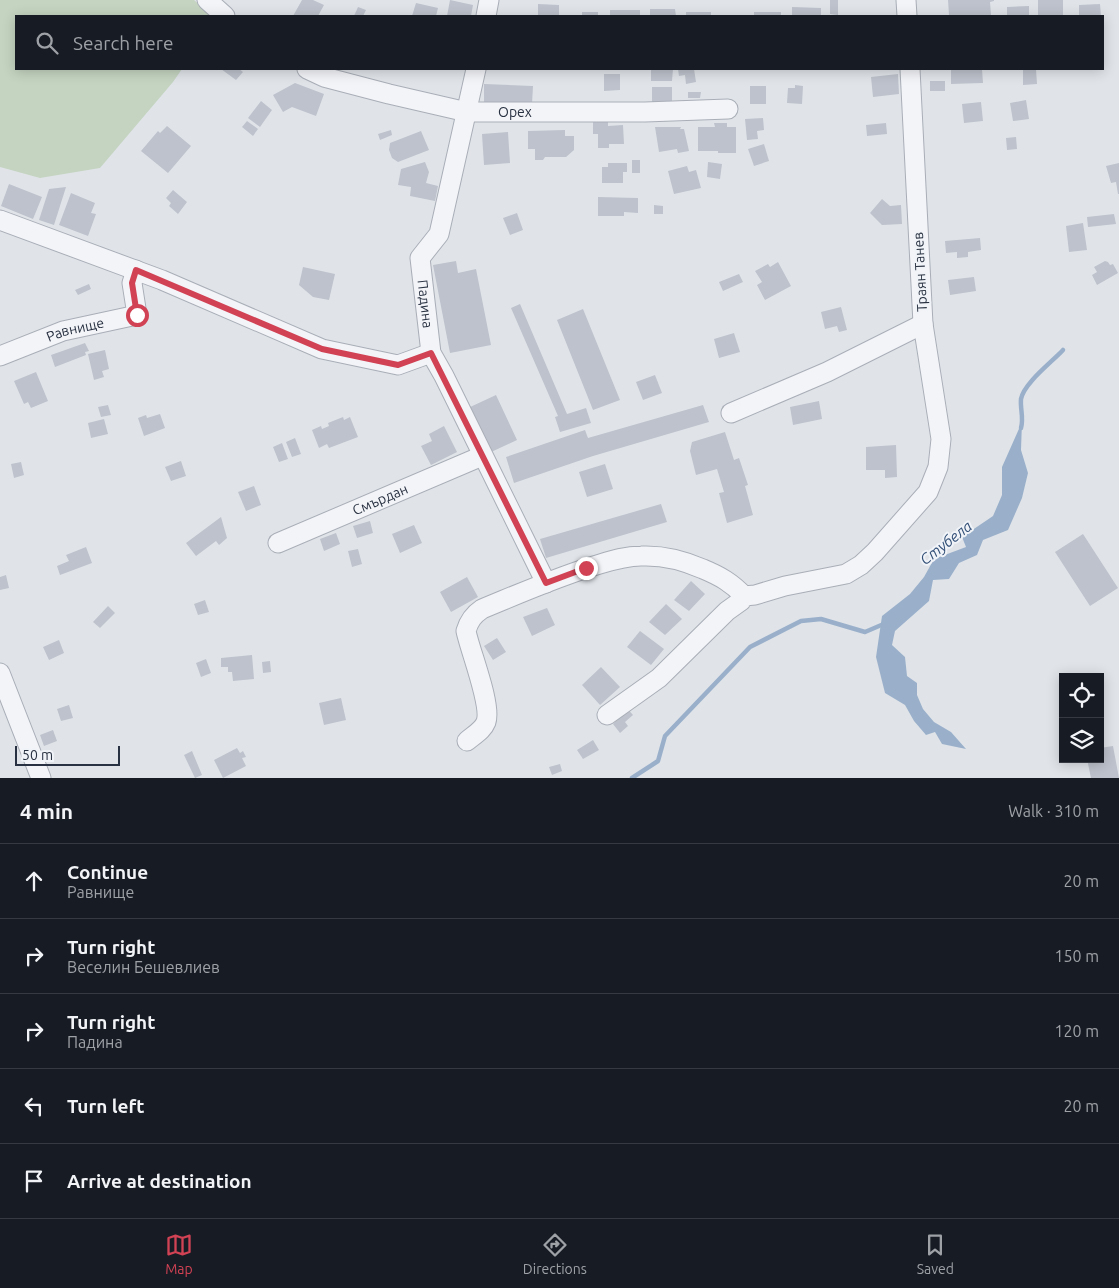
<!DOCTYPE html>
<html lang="en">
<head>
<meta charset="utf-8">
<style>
  body { margin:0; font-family:Ubuntu,sans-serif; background:#242831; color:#f1f3f6 }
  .controls { position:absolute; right:15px; bottom:15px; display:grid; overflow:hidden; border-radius:0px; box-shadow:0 2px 12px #0003 }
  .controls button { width:45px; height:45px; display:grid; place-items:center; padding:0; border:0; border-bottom:1px solid #363941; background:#171b24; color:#f1f3f6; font:25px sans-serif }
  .scale { position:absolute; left:15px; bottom:12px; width:105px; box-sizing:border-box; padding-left:5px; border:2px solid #283141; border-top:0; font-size:14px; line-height:18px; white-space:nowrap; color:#283141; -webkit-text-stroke:4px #f0f3f7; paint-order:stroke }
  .stop { position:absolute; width:15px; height:15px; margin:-11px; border:4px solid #d14254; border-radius:50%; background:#fff }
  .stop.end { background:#d14254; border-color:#fff; box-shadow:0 1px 5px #0008 }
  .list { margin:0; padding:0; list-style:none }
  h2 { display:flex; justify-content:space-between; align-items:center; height:65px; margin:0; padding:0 20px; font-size:21px }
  h2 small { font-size:16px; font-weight:400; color:#9ea1a6 }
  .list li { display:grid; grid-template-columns:32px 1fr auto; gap:15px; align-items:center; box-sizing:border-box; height:75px; padding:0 20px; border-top:1px solid #363941 }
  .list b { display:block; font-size:19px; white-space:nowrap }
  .list p { margin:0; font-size:16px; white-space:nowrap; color:#9ea1a6 }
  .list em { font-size:16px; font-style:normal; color:#9ea1a6 }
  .icon { flex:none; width:28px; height:28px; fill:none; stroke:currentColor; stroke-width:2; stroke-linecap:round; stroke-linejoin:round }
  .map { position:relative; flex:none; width:1119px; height:778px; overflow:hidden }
  .search { position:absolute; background:#171b24; box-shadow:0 2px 12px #0003; left:15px; right:15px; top:15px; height:55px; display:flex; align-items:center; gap:12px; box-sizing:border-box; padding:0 18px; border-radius:0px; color:#9ea1a6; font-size:19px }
  .sheet { height:440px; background:#171b24 }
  nav { display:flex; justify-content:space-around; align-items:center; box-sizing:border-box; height:70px; border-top:1px solid #363941; background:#171b24; font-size:14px; color:#9ea1a6 }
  nav a { display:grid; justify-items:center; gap:2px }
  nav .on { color:#d14254 }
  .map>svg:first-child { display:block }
  .green { fill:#c5d4c1 }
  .water { fill:#9ab0ca }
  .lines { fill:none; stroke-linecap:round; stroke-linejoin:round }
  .stream { stroke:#9ab0ca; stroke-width:4.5 }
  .building { fill:#bdc2cc }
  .minor-casing { stroke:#a9aeb7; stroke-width:21 }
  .minor { stroke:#f3f4f8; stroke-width:19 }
  .route { stroke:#d14254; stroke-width:6 }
  .labels { text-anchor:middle; stroke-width:4; stroke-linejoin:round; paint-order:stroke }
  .street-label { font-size:14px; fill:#283141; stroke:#f0f3f7 }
  .water-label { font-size:15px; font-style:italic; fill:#314e76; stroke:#f0f3f7 }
</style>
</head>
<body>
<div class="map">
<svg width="1119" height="778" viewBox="0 0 1119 778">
  <rect width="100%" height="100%" fill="#e0e4e9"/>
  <path class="green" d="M0,0h194l19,16h-197v53h166l-9,13 -73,86 -60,10 -40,-11z"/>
  <path class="water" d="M1022,422l-1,28 7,23 -6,25 -14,32 -25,10 -6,15 -18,8 -10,16 -16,1 -4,21 -34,30 -3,14 13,12 2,19 10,7v12l6,14 11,13 17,10 15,17 -24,-5 -7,-12 -9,3 -12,-14 -9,-16 -20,-12 -9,-36 6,-41 28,-22 14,-17 10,-18 32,-12 -4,-10 31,-21 9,-21v-28z"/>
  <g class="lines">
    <g class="stream">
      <path d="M1021,428c3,-10 -1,-19 0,-29 3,-16 31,-37 42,-49"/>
      <path d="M632,778l26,-17 7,-25 85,-89 51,-26 20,-2 44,13 21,-9"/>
    </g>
  </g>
  <g class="building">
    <path d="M302,0h11l11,5 -6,11h-25z"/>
    <path d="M450,0l23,5 -2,11h-24z"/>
    <path d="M830,0h8v15l-8,-1z"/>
    <path d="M948,0h46v1l-4,1 1,13h-42z"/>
    <rect x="1038" y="0" width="25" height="16"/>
    <path d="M416,3l22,5 -2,8h-24z"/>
    <path d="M538,4l21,1v11h-21z"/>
    <path d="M1100,4l1,12h-22v-11z"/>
    <path d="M1029,6v10h-22v-9z"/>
    <path d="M358,7l8,3 -3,6h-9z"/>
    <path d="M792,7l29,1v8h-29z"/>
    <path d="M650,9h25l1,7h-26z"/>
    <rect x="610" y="10" width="30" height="6"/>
    <rect x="582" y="12" width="16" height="4"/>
    <rect x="686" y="12" width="25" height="4"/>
    <rect x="754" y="12" width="27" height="4"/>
    <path d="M221,69h18l4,3 -7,8z"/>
    <path d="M651,69h22l-1,12h-21z"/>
    <path d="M678,69h16l2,13 -10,2 -1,-9 -6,1z"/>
    <path d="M951,69h31l1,14 -32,1z"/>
    <path d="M1023,69h13l1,15 -14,1z"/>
    <path d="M604,74h16v16l-16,1z"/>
    <path d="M898,74l1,20 -26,3 -2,-20z"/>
    <rect x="930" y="81" width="15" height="10"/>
    <path d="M295,83l29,11 -8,22 -24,-9 -9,5 -10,-17z"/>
    <path d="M484,84l49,2 -1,18 -48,-1z"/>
    <path d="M795,85l8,1 -1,18 -15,-1 1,-15h7z"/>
    <rect x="750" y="86" width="16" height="18"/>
    <path d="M652,87h20v16l-20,-1z"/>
    <path d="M688,92h13l-1,6h-12z"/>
    <path d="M1026,100l3,19 -16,2 -3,-18z"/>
    <path d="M261,101l11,9 -12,17 -12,-9z"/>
    <path d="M981,102l2,19 -19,2 -2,-19z"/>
    <path d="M763,118l1,12 -7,1 1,8 -11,1 -2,-21z"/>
    <path d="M593,120h15v6l15,-1 1,19h-15v4h-11v-14h-5z"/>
    <path d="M247,121l11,8 -5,7 -11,-9z"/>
    <path d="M714,123h13v4h9v26h-18v-2h-20v-24h17z"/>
    <path d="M886,123l1,11 -20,2 -1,-11z"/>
    <path d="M167,126l24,20 -23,27 -27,-22 17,-20 2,2z"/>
    <path d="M655,127h26l-1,2h4l5,22 -11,2 -1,-4 -18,3z"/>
    <path d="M391,130l1,5 -12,5 -2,-6z"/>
    <path d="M565,130v6h9v14l-8,7h-21l-2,3h-8v-11h-7v-18z"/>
    <path d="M421,131l8,19 -31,12 -6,-4 -3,-8 1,-7z"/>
    <path d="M508,132l2,31 -26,2 -2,-31z"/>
    <path d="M1016,137l1,12 -10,1 -1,-12z"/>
    <path d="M764,144l5,17 -15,5 -6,-17z"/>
    <rect x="632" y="160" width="8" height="13"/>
    <path d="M425,162l4,10 -3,11 12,3 -3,15 -25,-5 1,-9 -13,-2 3,-16z"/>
    <path d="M708,162l14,2 -2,15 -13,-2z"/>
    <path d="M608,163h19v9h-4v11h-21v-16h6z"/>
    <path d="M1119,163v31h-1l-2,-12 -5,1 -5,-17z"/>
    <path d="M687,166l2,6 7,-2 5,18 -27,6 -6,-23z"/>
    <path d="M9,184l33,13 -9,22 -32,-13z"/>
    <path d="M66,187l-12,38 -15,-5 10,-31z"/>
    <path d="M173,190l14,12 -9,12 -9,-8 2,-3 -5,-5z"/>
    <path d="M71,193l24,10 -4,10 5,1 -8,22 -29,-11z"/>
    <path d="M598,197l40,1v15l-14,-1v4h-26z"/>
    <path d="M882,199l8,7 11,-1 1,19 -20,1 -12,-12z"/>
    <path d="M654,205l9,1v8h-9z"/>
    <path d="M517,213l6,17 -13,5 -7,-17z"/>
    <path d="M1114,214l2,10 -28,3 -1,-10z"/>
    <path d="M1083,223l4,27 -18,2 -3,-26z"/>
    <path d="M980,238l1,12 -13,2v5l-11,1v-6l-11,1 -1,-12z"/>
    <path d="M456,261l2,12 18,-4 15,76 -41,8 -17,-88z"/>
    <path d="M1105,261l3,1 2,3 3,-1 5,9 -21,12 -5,-10 5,-3 -3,-5z"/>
    <path d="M778,262l13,24 -26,14 -8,-15 5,-3 -7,-11 13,-7 2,3z"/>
    <path d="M303,267l32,7 -6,26 -16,-3 -14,-12z"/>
    <path d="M739,274l4,8 -20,9 -4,-9z"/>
    <path d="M974,277l2,14 -26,4 -2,-15z"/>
    <path d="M89,284l2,5 -13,6 -3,-5z"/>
    <path d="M520,304l47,110 19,-6 5,15 -31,9 -5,-15 3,-1 -47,-108z"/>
    <path d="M841,307l6,23 -8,2 -2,-6 -12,3 -4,-17z"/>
    <path d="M583,309l37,91 -27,10 -36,-90z"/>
    <path d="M734,333l6,19 -21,6 -5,-19z"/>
    <path d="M85,343l4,8 -4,1 1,3 -31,12 -4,-12z"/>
    <path d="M105,350l4,19 -7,2 2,6 -10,3 -6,-26z"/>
    <path d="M36,372l12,29 -17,7 -3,-6 -4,2 -10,-23z"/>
    <path d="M655,375l7,18 -19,7 -7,-18z"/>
    <path d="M496,395l21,45 -28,13 -21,-45z"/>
    <path d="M819,401l3,18 -29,6 -3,-18z"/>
    <path d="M108,405l3,10 -10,2 -3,-10z"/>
    <path d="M703,405l6,17 -116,34 -79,27 -8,-26 79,-27 3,8z"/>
    <path d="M160,414l5,14 -21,8 -6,-18 8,-3 1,3z"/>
    <path d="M343,417l1,3 6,-3 8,20 -29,11 -2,-4 -8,4 -7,-18 9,-4 1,3 7,-3 -1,-3z"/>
    <path d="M104,419l4,15 -17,4 -3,-15z"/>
    <path d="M444,426l13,26 -26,13 -10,-19 11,-5 -3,-7z"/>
    <path d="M725,432l9,28 5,-2 9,27 -3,1 8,29 -26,8 -8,-30 5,-1 -7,-23 -21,6 -6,-24 2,-9z"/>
    <path d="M295,438l6,16 -9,3 -6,-15z"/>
    <path d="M282,443l6,16 -9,3 -6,-15z"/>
    <path d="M896,445l1,32 -12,1v-8h-19v-23z"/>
    <path d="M181,461l5,15 -15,5 -6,-14z"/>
    <path d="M21,462l3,13 -10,3 -3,-14z"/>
    <path d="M605,464l8,25 -26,8 -8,-25z"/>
    <path d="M254,486l7,19 -15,6 -8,-19z"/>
    <path d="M661,504l6,18 -121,36 -6,-19z"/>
    <path d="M221,517l6,21 -8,7 -3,-4 -20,15 -10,-13z"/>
    <path d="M370,521l3,12 -16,5 -4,-12z"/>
    <path d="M414,525l8,18 -22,10 -8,-19z"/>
    <path d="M336,533l4,11 -16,7 -4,-12z"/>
    <path d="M1083,534l35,54 -28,18 -35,-54z"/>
    <path d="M86,547l6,16 -32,12 -3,-9 12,-5 -3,-6z"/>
    <path d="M358,549l4,15 -10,3 -4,-16z"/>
    <path d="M6,575l3,13 -9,2v-13z"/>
    <path d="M467,577l11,20 -27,15 -11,-20z"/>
    <path d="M691,581l14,13 -16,17 -15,-11z"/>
    <path d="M205,600l4,12 -11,3 -4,-11z"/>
    <path d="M666,604l16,15 -17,16 -16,-13z"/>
    <path d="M108,606l7,7 -15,15 -7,-6z"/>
    <path d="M547,608l8,17 -23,11 -9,-19z"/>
    <path d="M640,631l24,18 -13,16 -24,-18z"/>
    <path d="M497,638l9,14 -13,8 -9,-14z"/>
    <path d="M59,640l5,13 -15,7 -6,-13z"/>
    <path d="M252,655l2,24 -21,2 -1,-9h-4v-5h-7v-9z"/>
    <path d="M206,659l5,14 -10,4 -5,-14z"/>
    <path d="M270,661l1,11 -8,1 -1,-11z"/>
    <path d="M601,667l19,20 -20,18 -18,-20z"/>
    <path d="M341,698l5,22 -22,5 -5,-22z"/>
    <path d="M69,705l4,13 -12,3 -4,-12z"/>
    <path d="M626,707l7,8 -8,7 3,4 -8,7 -7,-9 8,-8z"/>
    <path d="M53,730l4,11 -13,5 -4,-11z"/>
    <path d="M593,740l6,10 -16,9 -6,-9z"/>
    <path d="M1113,746l6,32h-28l-4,-19h13v-11z"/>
    <path d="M237,748l3,5 3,-2 3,6 -4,1 4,8 -23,12 -9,-18z"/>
    <path d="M192,751l10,24 -7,3 -11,-23z"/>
    <path d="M560,764l2,7 -10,4 -3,-8z"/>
  </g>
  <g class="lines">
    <g class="minor-casing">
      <g id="minor">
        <path d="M207,0l18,16"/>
        <path d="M906,0l1,16"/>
        <path d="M486,16l3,-16"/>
        <path id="s1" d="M307,69l17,8 65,17 78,18h178l83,-3"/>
        <path id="s2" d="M476,69l-37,165 -19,24 11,95 13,23 102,207"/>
        <path d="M0,220l162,60 160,69 76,16 33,-12"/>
        <path id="s3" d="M0,356l63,-25 74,-16 -5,-32 4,-13"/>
        <path d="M731,413l96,-41 96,-48"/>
        <path id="s4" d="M278,543l204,-87"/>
        <path d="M0,673l41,105"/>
        <path d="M607,715l52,-37 68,-67 14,-10 3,-5 11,-1 30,-9 61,-12 15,-9 14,-13 53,-60 10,-25 3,-28 -18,-115 -13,-255"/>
        <path d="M467,741c7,-6 16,-11 19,-19 6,-17 -16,-71 -20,-91 3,-10 7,-16 16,-22 39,-16 77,-33 118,-45 13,-4 26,-8 41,-8 22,-1 42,4 62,13 17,7 29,14 41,27"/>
      </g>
    </g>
    <use href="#minor" class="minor"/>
  </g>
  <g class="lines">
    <path class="route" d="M137,315l-5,-32 4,-13 186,79 76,16 33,-12 115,230 40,-15"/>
  </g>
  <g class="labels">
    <g class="street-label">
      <text dy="5" stroke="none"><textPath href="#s1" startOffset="214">Орех</textPath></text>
      <text transform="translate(920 272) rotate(-93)" y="5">Траян Танев</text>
      <text dy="5" stroke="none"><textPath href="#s2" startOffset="246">Падина</textPath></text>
      <text dy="5" stroke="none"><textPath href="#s3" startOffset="80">Равнище</textPath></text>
      <text dy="5" stroke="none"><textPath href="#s4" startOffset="111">Смърдан</textPath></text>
    </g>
    <g class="water-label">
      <text transform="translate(946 543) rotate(-38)" y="5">Стубела</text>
    </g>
  </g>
</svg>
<div class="controls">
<button><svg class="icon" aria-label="locate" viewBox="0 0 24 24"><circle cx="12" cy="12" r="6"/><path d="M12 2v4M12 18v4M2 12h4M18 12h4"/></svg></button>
<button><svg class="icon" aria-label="layers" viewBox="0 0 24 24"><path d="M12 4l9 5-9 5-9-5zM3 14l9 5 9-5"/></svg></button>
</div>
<div class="scale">50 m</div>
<div class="stop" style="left:137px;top:315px"></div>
<div class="stop end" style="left:586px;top:568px"></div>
<div class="search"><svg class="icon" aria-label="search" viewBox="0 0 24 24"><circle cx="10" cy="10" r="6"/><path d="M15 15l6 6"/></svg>Search here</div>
</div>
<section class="sheet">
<h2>4 min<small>Walk · 310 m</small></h2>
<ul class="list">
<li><svg class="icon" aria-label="ahead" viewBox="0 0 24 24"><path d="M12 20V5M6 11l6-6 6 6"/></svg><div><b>Continue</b><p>Равнище</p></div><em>20 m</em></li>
<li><svg class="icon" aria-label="right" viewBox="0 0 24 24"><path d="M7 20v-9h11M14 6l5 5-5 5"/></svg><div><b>Turn right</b><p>Веселин Бешевлиев</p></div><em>150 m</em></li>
<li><svg class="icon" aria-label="right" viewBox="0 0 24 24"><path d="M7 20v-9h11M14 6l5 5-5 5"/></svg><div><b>Turn right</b><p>Падина</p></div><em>120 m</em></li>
<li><svg class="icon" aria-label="left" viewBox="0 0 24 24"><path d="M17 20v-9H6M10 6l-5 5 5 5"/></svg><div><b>Turn left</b></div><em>20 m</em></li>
<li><svg class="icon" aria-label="arrive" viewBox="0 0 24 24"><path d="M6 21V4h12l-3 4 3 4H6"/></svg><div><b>Arrive at destination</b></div></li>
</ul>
</section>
<nav>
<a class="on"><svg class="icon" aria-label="map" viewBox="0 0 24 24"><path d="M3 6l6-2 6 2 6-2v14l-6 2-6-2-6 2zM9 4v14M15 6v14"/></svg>Map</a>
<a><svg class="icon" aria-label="directions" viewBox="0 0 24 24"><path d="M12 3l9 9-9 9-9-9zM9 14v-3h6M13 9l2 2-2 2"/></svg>Directions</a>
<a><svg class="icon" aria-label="saved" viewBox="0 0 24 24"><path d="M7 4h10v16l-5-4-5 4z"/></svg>Saved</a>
</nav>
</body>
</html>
